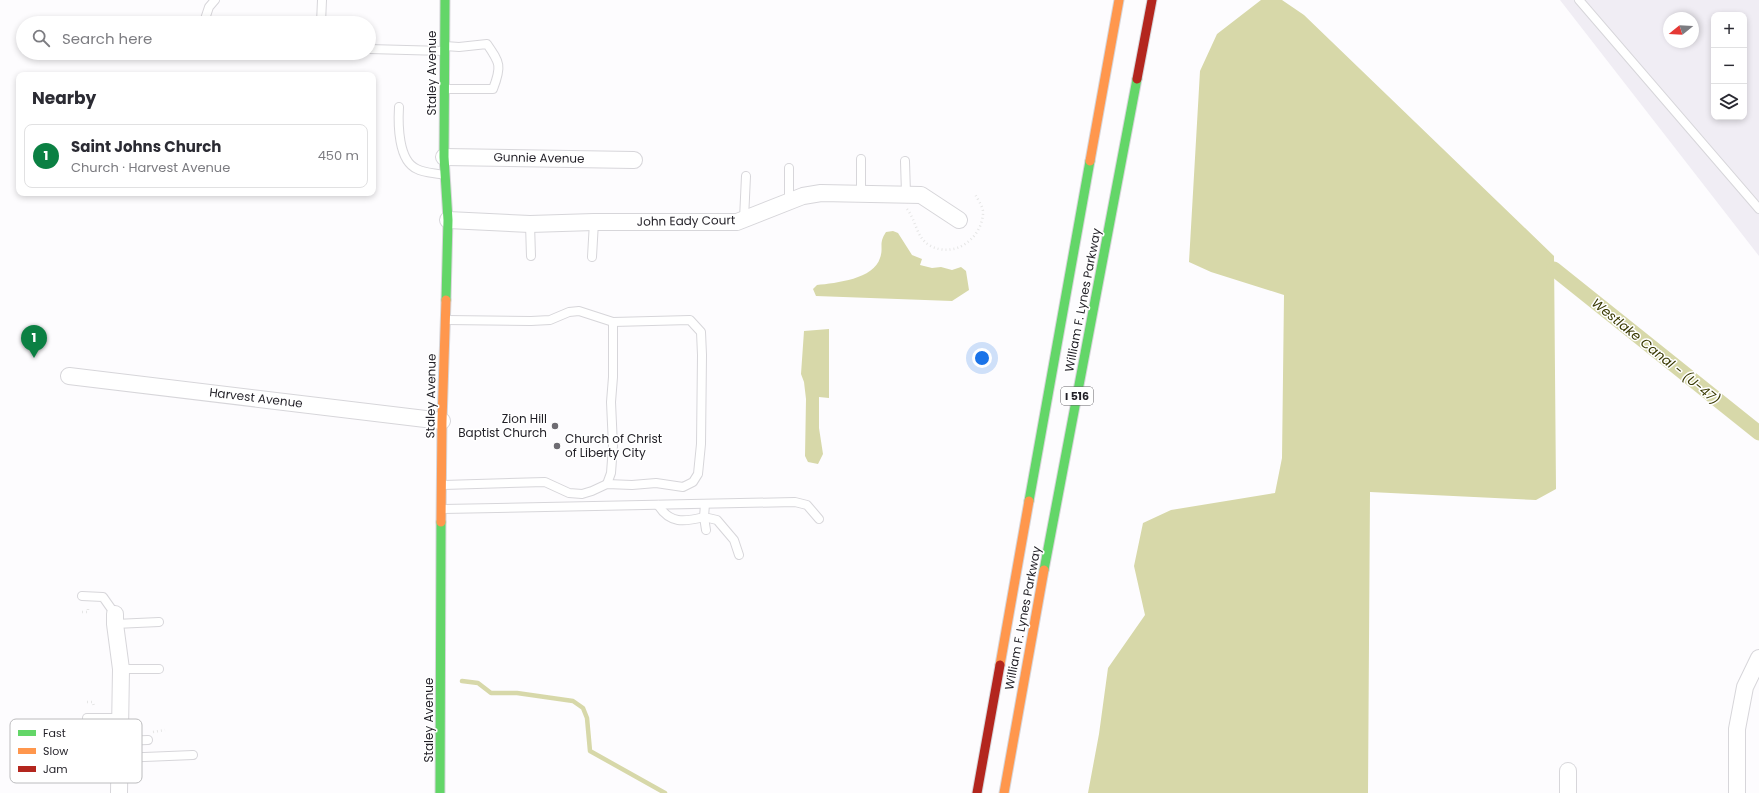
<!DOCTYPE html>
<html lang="en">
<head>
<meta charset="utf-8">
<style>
  body { margin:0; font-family:Poppins,sans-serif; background:#f7f7f7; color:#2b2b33 }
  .controls { position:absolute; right:12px; top:12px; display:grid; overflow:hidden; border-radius:8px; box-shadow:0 2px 6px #0003 }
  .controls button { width:36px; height:36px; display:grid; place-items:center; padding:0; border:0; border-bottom:1px solid #e1e1e2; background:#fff; color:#2b2b33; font:20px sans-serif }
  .compass { position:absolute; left:1663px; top:12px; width:36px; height:36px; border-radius:50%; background:#fff; box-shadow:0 2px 6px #0003; rotate:252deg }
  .you { position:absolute; left:982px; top:358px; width:14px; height:14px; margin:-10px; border:3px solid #fff; border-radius:50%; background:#1a73e8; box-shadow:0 0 0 6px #1a73e833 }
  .badge { display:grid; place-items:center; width:26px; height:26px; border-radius:50%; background:#0b8043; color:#fff; font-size:13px; font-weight:700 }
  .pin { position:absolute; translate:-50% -33px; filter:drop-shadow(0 1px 2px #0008) }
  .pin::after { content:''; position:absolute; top:21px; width:14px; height:12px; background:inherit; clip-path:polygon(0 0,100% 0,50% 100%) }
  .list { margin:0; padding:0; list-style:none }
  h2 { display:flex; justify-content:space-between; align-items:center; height:52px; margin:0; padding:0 16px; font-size:17px }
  h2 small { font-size:13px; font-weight:400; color:#7c7c81 }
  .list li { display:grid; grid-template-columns:26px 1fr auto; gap:12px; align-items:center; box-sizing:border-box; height:64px; margin:0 8px 8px; padding:0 8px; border:1px solid #e1e1e2; border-radius:8px }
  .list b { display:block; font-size:15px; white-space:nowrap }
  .list p { margin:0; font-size:13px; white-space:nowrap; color:#7c7c81 }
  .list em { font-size:13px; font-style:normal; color:#7c7c81 }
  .icon { flex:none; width:22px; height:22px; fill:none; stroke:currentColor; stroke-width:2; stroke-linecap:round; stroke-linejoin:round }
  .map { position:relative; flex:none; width:1759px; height:793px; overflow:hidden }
  .search { position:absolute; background:#fff; box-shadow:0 2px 6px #0003; left:16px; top:16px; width:360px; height:44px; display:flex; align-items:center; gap:10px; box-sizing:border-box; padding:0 14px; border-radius:22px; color:#7c7c81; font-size:15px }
  .panel { position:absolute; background:#fff; box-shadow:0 2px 6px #0003; left:16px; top:72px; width:360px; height:124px; border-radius:8px }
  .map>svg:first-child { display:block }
  .built { fill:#f0edf4; fill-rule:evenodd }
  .water { fill:#d7d8a9 }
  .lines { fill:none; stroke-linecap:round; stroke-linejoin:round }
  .stream { stroke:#d7d8a9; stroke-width:4.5 }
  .canal { stroke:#d7d8a9; stroke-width:15 }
  .lane-casing { stroke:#d7d6da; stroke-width:10 }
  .street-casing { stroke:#d7d6da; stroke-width:18 }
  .fast-casing { stroke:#d7d6da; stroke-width:11 }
  .slow-casing { stroke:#d7d6da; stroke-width:11 }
  .jam-casing { stroke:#d7d6da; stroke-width:11 }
  .path { stroke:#e6e6e6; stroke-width:2.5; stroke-dasharray:1 3; stroke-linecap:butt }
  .lane { stroke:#fff; stroke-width:8 }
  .street { stroke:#fff; stroke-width:16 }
  .fast { stroke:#63d668; stroke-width:9 }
  .slow { stroke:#ff974d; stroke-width:9 }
  .jam { stroke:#b3261e; stroke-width:9 }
  .poi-dot { fill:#6e6c72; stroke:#fff; stroke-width:1.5 }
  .labels { text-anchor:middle; stroke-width:3; stroke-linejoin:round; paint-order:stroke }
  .shield { fill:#fff; stroke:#646267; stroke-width:1 }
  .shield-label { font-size:11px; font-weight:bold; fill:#211f26 }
  .street-label { font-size:12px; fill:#211f26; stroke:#fff }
  .poi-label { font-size:12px; fill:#211f26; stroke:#fff; text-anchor:end }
  .water-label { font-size:13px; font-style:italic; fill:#393901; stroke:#fff }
  .key { fill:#fff; stroke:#bcbcbe; stroke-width:1 }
  .key-label { font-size:11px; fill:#211f26 }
</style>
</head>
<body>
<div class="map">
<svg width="1759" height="793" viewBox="0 0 1759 793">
  <rect width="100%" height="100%" fill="#fdfcfe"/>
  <path class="built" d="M1560,0h199v256zM1714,15h30v102h-30zM1669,18h24v24h-24z"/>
  <g class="water">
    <path d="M1261,0h21l22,15 250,241 2,233 -20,11 -166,-8 -2,301h-280l11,-59 9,-66 37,-53 -11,-49 9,-43 28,-13 104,-17 7,-35 2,-163 -73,-23 -22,-10 11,-191 17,-37z"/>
    <path d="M893,231l5,2 14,22 10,4 -2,6 12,3 9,-1 11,3 9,-3 5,4 3,19 -17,11 -136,-5 -3,-7 4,-4c19,-2 57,-6 63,-27 4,-11 -2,-14 6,-26z"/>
    <path d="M829,329v69l-10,-1v31l4,26 -5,10 -10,-2 -3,-6 1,-57 -2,-17 -3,-8 3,-43z"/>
  </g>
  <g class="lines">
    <path class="stream" d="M462,681l16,2 13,10h26l56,8 10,7 4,10 3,33 75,42"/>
    <path class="canal" d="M1554,269l205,164"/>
    <g class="lane-casing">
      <g id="lane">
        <path d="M1579,0l180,209"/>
        <path d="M209,23l-4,-4 4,-12 6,-7"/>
        <path d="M321,23l1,-23"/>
        <path d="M445,46l14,1 28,-3c13,19 15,22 6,45h-48"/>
        <path d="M369,49l75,2"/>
        <path d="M399,107c-1,17 -1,54 18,62 7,4 19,4 27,6"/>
        <path d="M905,161l1,33"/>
        <path d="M789,168v33"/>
        <path d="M861,193v-34"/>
        <path d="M744,219l2,-43"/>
        <path d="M530,224l1,32"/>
        <path d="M592,257l2,-35"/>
        <path d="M607,484l4,-11 2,-27 -2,-44 2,-25v-55"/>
        <path d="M443,485l102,-3 24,11 13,1 10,-3 15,-7 25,1 24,-2 27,4 10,-5 5,-8 3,-30 1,-89 -1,-23 -11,-12 -77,2 -34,-11 -10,1 -19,8 -19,1 -85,-1"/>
        <path d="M705,504l-1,13 13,3 17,20 5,15"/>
        <path d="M658,505c12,19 26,17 46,12l2,13"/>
        <path d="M443,509l352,-7 12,3 12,14"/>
        <path d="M82,596l21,1 12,17"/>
        <path d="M115,624l44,-2"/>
        <path d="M121,669h38"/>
        <path d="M87,718h34"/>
        <path d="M121,741l27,-1"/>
        <path d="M120,758l73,-3"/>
        <path d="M87,762l33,1"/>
      </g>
    </g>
    <g class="street-casing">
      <g id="street">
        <path d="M444,157l190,3"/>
        <path d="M448,220l82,4 64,-2h143l66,-26 18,-3 100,2 38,25"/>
        <path d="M69,376l373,45"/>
        <path d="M115,614v10l6,45 -2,124"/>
        <path d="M1568,771v22"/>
        <path d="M1737,793v-64l8,-42 14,-29"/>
      </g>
    </g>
    <g class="fast-casing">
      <g id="fast">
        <path d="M445,0l-1,157 4,63 -2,80"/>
        <path d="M1029,501l61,-340"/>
        <path d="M1044,570l93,-491"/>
        <path d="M440,793l1,-271"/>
      </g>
    </g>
    <g class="slow-casing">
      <g id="slow">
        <path d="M1090,161l29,-161"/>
        <path d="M441,522l1,-101 4,-121"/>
        <path d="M1000,665l29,-164"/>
        <path d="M1004,793l40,-223"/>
      </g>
    </g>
    <g class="jam-casing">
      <g id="jam">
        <path d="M1137,79l15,-79"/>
        <path d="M977,793l23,-128"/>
      </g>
    </g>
    <g class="path">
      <path d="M907,209c9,11 9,28 22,36 24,14 52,-5 54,-31 1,-6 -5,-14 -8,-20"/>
      <path d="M82,612h6v-5"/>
      <path d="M87,702h6l1,5"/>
      <path d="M153,732l12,-2"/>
      <path d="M87,746h3l3,5"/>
    </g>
    <use href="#lane" class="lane"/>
    <use href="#street" class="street"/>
    <use href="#fast" class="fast"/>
    <use href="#slow" class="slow"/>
    <use href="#jam" class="jam"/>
  </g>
  <g class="poi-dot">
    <circle cx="555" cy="426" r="4"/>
    <circle cx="557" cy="446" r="4"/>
  </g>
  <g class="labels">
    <rect class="shield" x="1061" y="387" width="32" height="18" rx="3"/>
    <g class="shield-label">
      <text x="1077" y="400">I 516</text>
    </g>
    <g class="street-label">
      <text transform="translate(432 73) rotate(-90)" y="4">Staley Avenue</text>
      <text transform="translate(539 158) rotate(1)" y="4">Gunnie Avenue</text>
      <text transform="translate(686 221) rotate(-1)" y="4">John Eady Court</text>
      <text transform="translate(1083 300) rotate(-79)" y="4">William F. Lynes Parkway</text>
      <text transform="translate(431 396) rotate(-89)" y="4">Staley Avenue</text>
      <text transform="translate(256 398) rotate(7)" y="4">Harvest Avenue</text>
      <text transform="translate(1023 618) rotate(-79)" y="4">William F. Lynes Parkway</text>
      <text transform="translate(429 720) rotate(-90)" y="4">Staley Avenue</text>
    </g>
    <g class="poi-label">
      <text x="547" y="423">Zion Hill<tspan x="547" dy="14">Baptist Church</tspan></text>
      <text x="565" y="443" text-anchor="start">Church of Christ<tspan x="565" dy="14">of Liberty City</tspan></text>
    </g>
    <g class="water-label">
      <text transform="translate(1656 351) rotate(39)" y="5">Westlake Canal - (U-47)</text>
    </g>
  </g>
  <rect x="10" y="719" width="132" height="64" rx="6" class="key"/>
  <rect x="18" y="730" width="18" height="6" fill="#63d668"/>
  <rect x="18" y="748" width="18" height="6" fill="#ff974d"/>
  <rect x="18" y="766" width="18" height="6" fill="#b3261e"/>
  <g class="key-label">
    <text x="43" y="737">Fast</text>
    <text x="43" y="755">Slow</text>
    <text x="43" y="773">Jam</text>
  </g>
</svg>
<div class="controls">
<button>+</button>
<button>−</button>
<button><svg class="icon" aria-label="layers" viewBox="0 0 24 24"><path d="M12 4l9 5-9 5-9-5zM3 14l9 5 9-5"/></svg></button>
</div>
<svg class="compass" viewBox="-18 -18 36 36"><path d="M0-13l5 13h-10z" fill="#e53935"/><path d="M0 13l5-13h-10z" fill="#7c7c81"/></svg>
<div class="you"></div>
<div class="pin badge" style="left:34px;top:358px">1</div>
<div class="search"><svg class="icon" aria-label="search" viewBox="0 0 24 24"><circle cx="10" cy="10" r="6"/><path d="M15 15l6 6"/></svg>Search here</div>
<section class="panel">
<h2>Nearby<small></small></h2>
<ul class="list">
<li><span class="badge">1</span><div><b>Saint Johns Church</b><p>Church · Harvest Avenue</p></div><em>450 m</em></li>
</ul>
</section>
</div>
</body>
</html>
